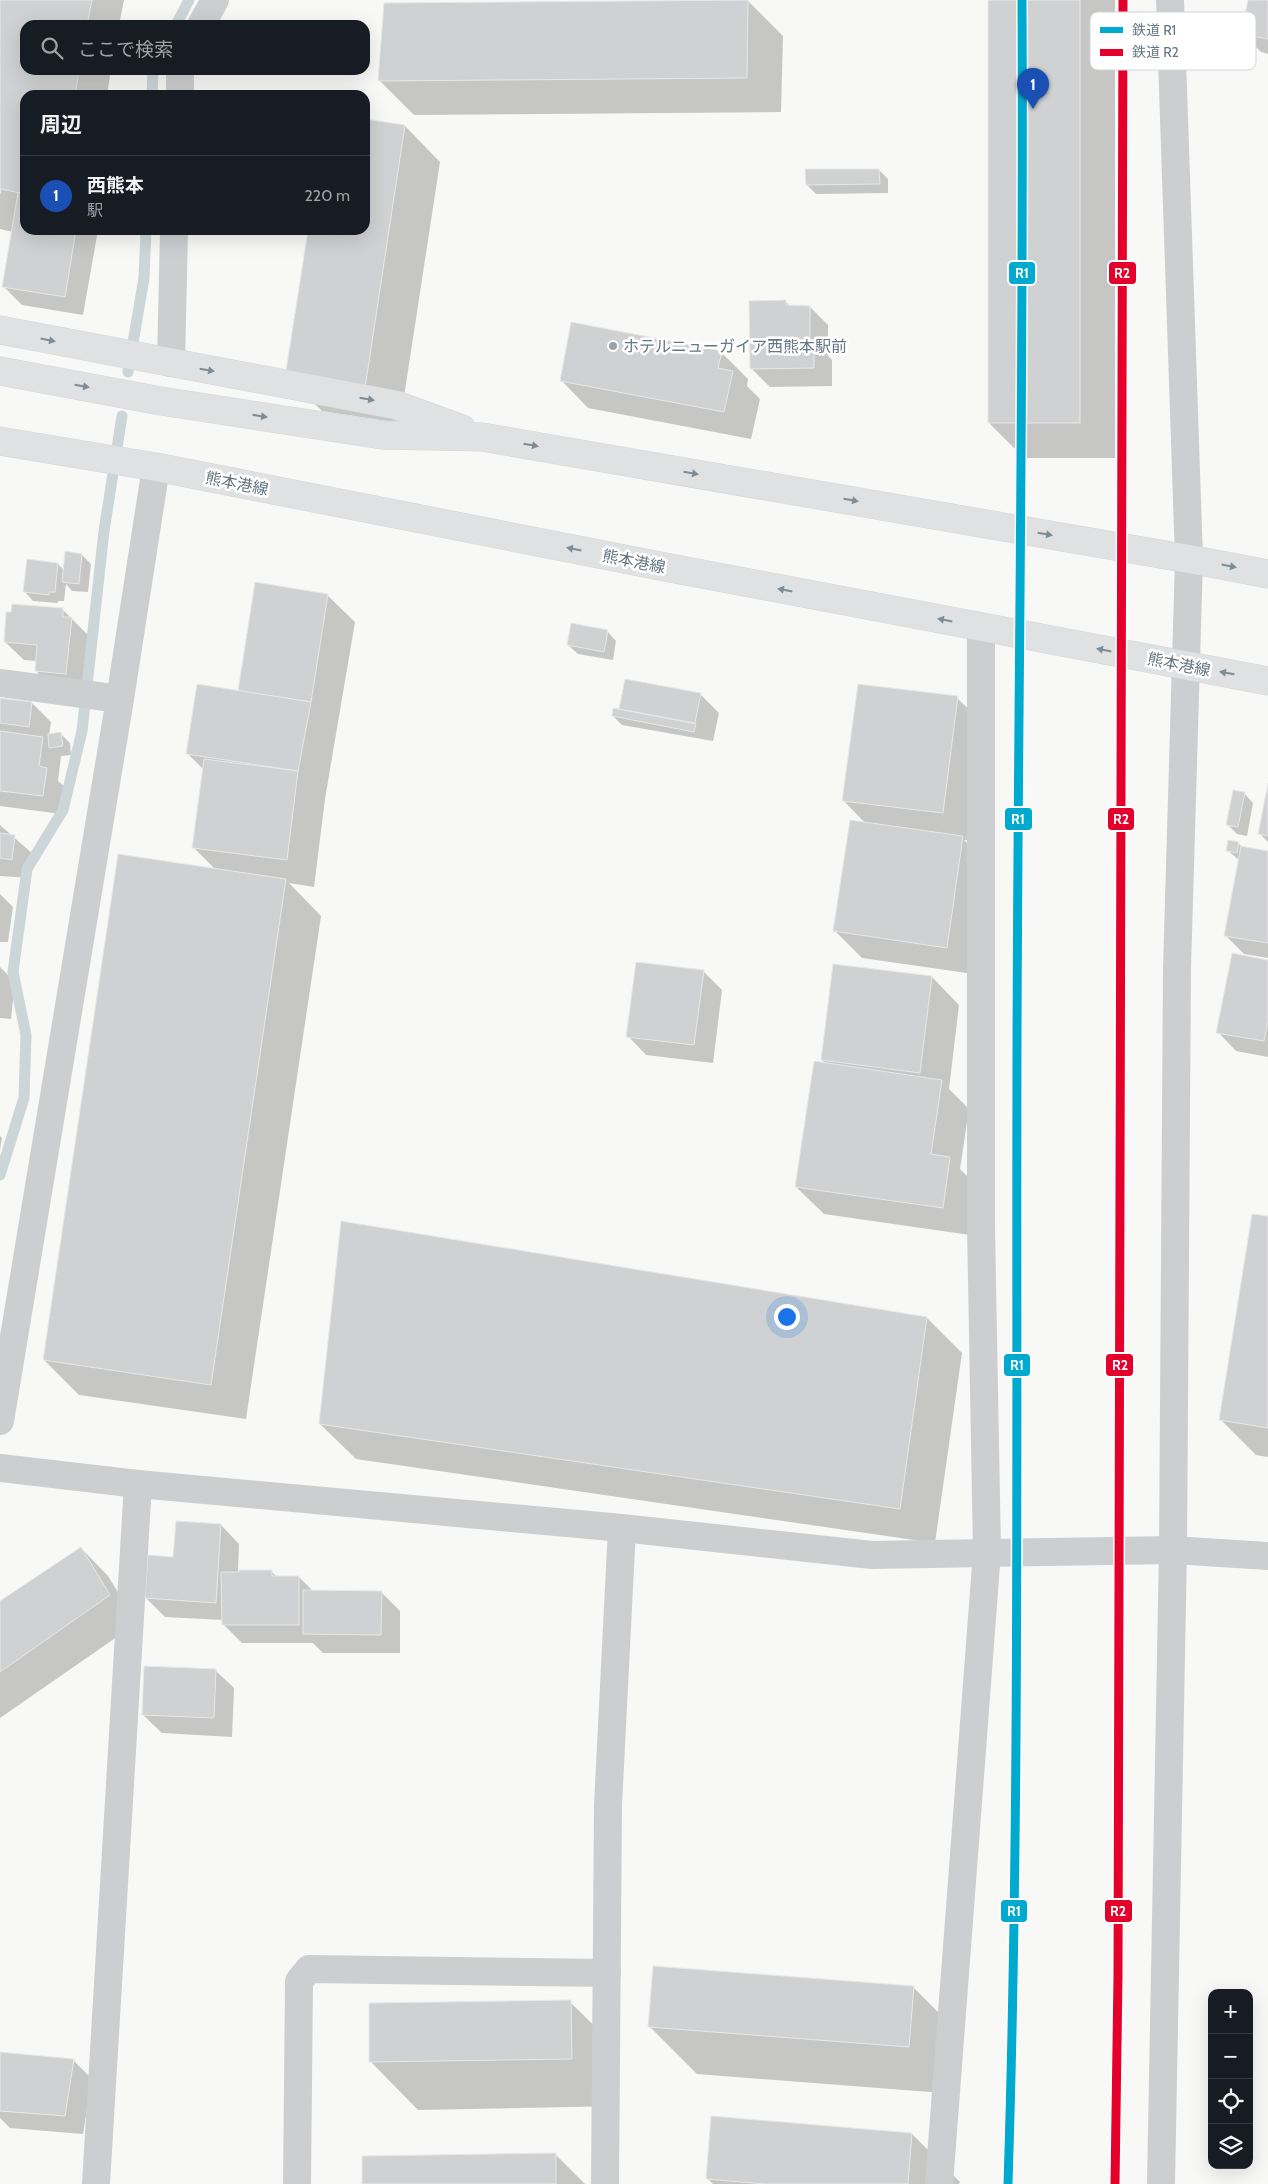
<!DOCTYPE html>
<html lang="ja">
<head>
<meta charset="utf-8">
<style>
  body { margin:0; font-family:Cabin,"Noto Sans JP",sans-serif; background:#20242c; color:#f1f3f6 }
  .controls { position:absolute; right:15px; bottom:15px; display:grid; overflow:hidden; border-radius:10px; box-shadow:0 5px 20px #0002 }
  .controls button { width:45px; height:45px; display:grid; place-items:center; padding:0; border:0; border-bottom:1px solid #363941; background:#171b24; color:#f1f3f6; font:25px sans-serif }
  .you { position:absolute; left:786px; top:1316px; width:18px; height:18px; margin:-12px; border:4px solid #fff; border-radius:50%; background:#1a73e8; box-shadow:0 0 0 8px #1a73e833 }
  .badge { display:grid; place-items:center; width:32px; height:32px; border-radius:50%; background:#b45309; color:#fff; font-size:16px; font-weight:700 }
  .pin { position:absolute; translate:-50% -41px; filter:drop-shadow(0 1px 2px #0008) }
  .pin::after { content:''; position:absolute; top:26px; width:18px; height:15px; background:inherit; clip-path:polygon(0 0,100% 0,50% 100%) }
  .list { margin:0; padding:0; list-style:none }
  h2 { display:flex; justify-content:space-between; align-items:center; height:65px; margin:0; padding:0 20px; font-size:21px }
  h2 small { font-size:16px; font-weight:400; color:#9ea1a6 }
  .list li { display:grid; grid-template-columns:32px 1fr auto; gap:15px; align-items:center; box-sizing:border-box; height:80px; padding:0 20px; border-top:1px solid #363941 }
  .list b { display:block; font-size:19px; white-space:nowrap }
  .list p { margin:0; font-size:16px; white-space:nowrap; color:#9ea1a6 }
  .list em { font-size:16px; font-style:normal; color:#9ea1a6 }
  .icon { flex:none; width:28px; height:28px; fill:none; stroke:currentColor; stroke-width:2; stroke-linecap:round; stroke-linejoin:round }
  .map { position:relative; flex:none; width:1268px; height:2184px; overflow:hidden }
  .search { position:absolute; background:#171b24; box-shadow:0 5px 20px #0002; left:20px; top:20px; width:350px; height:55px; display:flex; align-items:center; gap:12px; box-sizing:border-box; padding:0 18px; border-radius:15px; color:#9ea1a6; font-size:19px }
  .panel { position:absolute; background:#171b24; box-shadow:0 5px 20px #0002; left:20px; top:90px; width:350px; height:145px; border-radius:15px }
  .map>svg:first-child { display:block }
  .shadow { fill:#0003 }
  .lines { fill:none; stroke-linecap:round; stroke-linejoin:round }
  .stream { stroke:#ccd6d8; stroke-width:11 }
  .building { fill:#cfd1d2; stroke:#e8e8e7 }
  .major-casing { stroke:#d5d6d7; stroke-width:29 }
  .minor { stroke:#cdcecf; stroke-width:28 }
  .major { stroke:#e0e1e2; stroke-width:28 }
  .rail-1-casing { stroke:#fff; stroke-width:12 }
  .rail-2-casing { stroke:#fff; stroke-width:12 }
  .rail-1 { stroke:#00a9ce; stroke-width:9 }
  .rail-2 { stroke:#e4002b; stroke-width:9 }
  .oneway { fill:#7d8c95 }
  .poi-dot { fill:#98a4ab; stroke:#fff; stroke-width:2 }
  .labels { text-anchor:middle; stroke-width:5; stroke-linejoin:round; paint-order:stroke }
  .poi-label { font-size:16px; fill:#647782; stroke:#fff; text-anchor:start }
  .street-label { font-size:16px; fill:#647782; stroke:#fff }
  .key { fill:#fff; stroke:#d0d6da; stroke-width:1 }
  .key-label { font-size:14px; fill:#647782 }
  .line-badge { stroke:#fff; stroke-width:2 }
  .badge-label { font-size:14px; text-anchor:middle; font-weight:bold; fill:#fff }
</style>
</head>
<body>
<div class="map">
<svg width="1268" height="2184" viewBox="0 0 1268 2184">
  <rect width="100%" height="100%" fill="#f8f8f7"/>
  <g class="shadow">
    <path d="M0,0h124l-5,25h-94v45h86l-4,25h-82v135h73l-15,85 -61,-10 -19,-19 10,-54 -13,-3z"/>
    <path d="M989,0h126v458h-91l-35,-35z"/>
    <path d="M1249,0h19v54l-7,-2 -18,-18z"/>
    <path d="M748,1l35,35 -2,76 -367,3 -35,-35z"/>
    <path d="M365,120l40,6 35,36 -40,261 -78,-12 -35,-35 22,-146h56z"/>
    <path d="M879,170l9,9v14l-72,1 -9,-9z"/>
    <path d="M786,302l5,5h19l18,18v31l4,4v26l-62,1 -19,-19z"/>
    <path d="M721,352l27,27 -1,7 13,13 -9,40 -163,-31 -27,-28z"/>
    <path d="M82,555l9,9 -3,28 -16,-1 -6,-7 -2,17h-6v2l-25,-2 -9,-10 34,-27 6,6z"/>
    <path d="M327,595l28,27 -30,177 -11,88 -25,-4 32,33 -75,503 -167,-24 -35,-35 172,-490 -23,-23 11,-77 -17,-17z"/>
    <path d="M63,610l27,27 -5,55 -30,-2 -19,-19 1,-10 -13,-1 -19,-18z"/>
    <path d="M607,631l9,10 -3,19 -35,-6 -10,-9z"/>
    <path d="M700,694l19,19 -6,28 -91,-16 -9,-9 9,-5 -2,-2z"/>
    <path d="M957,698l28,27 -15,115h-6l26,25 -16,109 -112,-16 -27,-27 31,-107 -22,-23z"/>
    <path d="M0,699l32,4 19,19 -2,13 11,-2 10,10 1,12 -10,1 -3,25 7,6 -4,27 -61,-8z"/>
    <path d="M1268,790v52l-8,-8z"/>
    <path d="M1244,793l9,10 -6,33 -10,-2 -9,-9z"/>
    <path d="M0,825l34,30 -3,23 -31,-2z"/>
    <path d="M1238,843l4,4 26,5v106l-24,-4 -19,-19 14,-75 -12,-10z"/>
    <path d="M0,894l13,13 -5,35h-8v2z"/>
    <path d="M1268,962v95l-32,-6 -18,-19z"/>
    <path d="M0,967l15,15 -4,37 -11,-1z"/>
    <path d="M703,971l19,19 -9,73 -67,-8 -18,-19z"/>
    <path d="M932,977l27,28 -10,84 20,20 -9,60 17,17 -7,49 -146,-21 -28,-27 30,-123 -4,-4z"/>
    <path d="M0,1136l2,2 -2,12z"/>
    <path d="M1268,1217v240l-12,-2 -35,-35z"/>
    <path d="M927,1318l35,35 -27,190 -579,-84 -36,-35z"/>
    <path d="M221,1525l18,19 -1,27h33l6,6h22l14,14 68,1 19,19v42h-77l-10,-10h-71l-19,-19v-4l-58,-3 -19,-19 28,-40z"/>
    <path d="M81,1548l27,28 29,47 -137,95v-115z"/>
    <path d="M215,1670l19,18 -2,49 -70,-4 -19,-18z"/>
    <path d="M913,1987l48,48 -5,59 -259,-20 -48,-48z"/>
    <path d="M570,2002l48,47 1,57 -201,4 -47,-48z"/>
    <path d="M0,2053l74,8 18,18 -9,55 -73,-6 -10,-10z"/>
    <path d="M912,2134l48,48 -1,2h-246l-6,-6z"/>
    <path d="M555,2154l30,30h-222z"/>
  </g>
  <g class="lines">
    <g class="stream">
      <path d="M176,25l13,-25"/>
      <path d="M152,95l1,-25"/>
      <path d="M128,372l16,-94 2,-48"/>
      <path d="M0,1175l24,-77 2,-63 -13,-63 14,-103 36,-59 19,-79 22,-200 18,-115"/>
    </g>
  </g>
  <g class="building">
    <path d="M0,0h92l-5,25h-62v45h54l-4,25h-50v99l-24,-5 -1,5z"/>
    <path d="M748,0l-1,78 -369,3 6,-78z"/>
    <rect x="988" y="0" width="92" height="423"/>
    <path d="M1248,0h20v39l-27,-5z"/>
    <path d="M365,119l40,6 -40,263 -80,-11 23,-147h57z"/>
    <path d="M805,169h74l1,15 -74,1z"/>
    <path d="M18,193l7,1v36h51l-11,67 -63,-10z"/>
    <path d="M786,300v5l24,1v34h4v28l-64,1 -1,-68z"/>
    <path d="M571,322l151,29 -4,17 15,3 -9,41 -164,-31z"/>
    <path d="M65,551l17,3 -3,30 -17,-2z"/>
    <path d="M27,559l31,4 -3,29h-6v3l-26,-3z"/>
    <path d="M255,582l73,12 -17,108 -73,-11z"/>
    <path d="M12,604l51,4v9h9l-6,57 -31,-3 2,-26 -33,-3 2,-30h5z"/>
    <path d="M571,623l37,7 -4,22 -37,-7z"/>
    <path d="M625,679l76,14 -6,30 -76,-14z"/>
    <path d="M197,684l114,18 -13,69 -112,-17z"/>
    <path d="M858,684l100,12 -15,117 -101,-12z"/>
    <path d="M0,698l32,4 -3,25 -29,-4z"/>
    <path d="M613,708l83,16 -2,8 -82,-16z"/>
    <path d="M0,731l43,6 -4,29 8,2 -4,28 -43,-5z"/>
    <path d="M61,732l2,14 -14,2 -1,-14z"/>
    <path d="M204,759l94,12 -11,89 -95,-12z"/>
    <path d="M1268,783v53l-10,-2z"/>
    <path d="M1233,790l12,2 -7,35 -12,-2z"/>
    <path d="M850,820l113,16 -16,112 -114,-17z"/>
    <path d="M0,833l15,2 -3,25 -12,-2z"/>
    <path d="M1228,840l11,2 -2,11 -11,-2z"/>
    <path d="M1241,846l27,5v92l-44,-7z"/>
    <path d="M118,854l168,25 -75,506 -168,-25z"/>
    <path d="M1232,953l36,7v61l-4,20 -48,-8z"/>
    <path d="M636,962l68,8 -10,75 -68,-8z"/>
    <path d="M833,964l99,12 -12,97 -99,-13z"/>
    <path d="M814,1061l128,19 -11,74 19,3 -7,51 -148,-21z"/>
    <path d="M1252,1214l16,2v212l-49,-8z"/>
    <path d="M341,1221l586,96 -27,192 -581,-85z"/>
    <path d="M176,1521l45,3 -5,79 -71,-5 3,-43 25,2z"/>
    <path d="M81,1547l29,48 -110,77v-71z"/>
    <path d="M239,1570h33v6h27v49h-77l-1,-53h18z"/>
    <path d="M303,1590l79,1 -1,44 -78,-1z"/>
    <path d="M144,1666l72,3 -2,49 -72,-3z"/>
    <path d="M653,1966l261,20 -5,61 -261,-20z"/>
    <path d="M571,2000l1,59 -203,3v-59z"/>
    <path d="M0,2052l74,7 -9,57 -65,-5z"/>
    <path d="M711,2116l201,17 -4,51h-143l-59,-5z"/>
    <path d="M556,2153v31h-194v-28z"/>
  </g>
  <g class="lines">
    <g class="major-casing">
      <g id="major">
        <path d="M0,330l396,75 66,24"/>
        <path d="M0,371l161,30 221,34 100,2 707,122 79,15"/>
        <path d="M0,441l156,26 509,100 603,114"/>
      </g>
    </g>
    <g class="minor">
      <path d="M201,25l14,-25"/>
      <path d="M180,95v-25"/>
      <path d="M171,363l3,-133"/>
      <path d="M0,683l120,16"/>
      <path d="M0,1421l120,-722 36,-232"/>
      <path d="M0,1468l138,16 484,44 250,27 301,-5 95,6"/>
      <path d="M96,2184l42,-700"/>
      <path d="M297,2184l2,-203 10,-12 298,4"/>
      <path d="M605,2184l3,-379 14,-277"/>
      <path d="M939,2184l48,-632 -6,-327v-598"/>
      <path d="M1161,2184l12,-634 4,-582 12,-409 -19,-559"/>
    </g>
    <use href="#major" class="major"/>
    <g class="rail-1-casing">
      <path id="rail-1" d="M1008,2184c12,-380 8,-761 9,-1141 1,-348 7,-695 5,-1043"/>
    </g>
    <g class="rail-2-casing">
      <path id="rail-2" d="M1115,2184l3,-208 5,-1976"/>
    </g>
    <use href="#rail-1" class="rail-1"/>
    <use href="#rail-2" class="rail-2"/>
  </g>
  <defs><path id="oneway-solid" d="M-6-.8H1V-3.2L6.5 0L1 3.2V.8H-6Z" transform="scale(1.25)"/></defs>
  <g class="oneway">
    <use href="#oneway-solid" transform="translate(48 340) rotate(11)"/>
    <use href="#oneway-solid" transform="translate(207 370) rotate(10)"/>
    <use href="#oneway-solid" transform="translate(82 386) rotate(10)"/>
    <use href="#oneway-solid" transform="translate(367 399) rotate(10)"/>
    <use href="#oneway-solid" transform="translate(260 416) rotate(9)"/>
    <use href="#oneway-solid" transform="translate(531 445) rotate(10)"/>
    <use href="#oneway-solid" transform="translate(691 473) rotate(10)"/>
    <use href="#oneway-solid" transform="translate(851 500) rotate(10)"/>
    <use href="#oneway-solid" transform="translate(1045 534) rotate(10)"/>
    <use href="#oneway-solid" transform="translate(574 549) rotate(-169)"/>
    <use href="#oneway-solid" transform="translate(1229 566) rotate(11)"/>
    <use href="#oneway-solid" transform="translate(785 590) rotate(-169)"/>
    <use href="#oneway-solid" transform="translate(945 620) rotate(-169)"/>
    <use href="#oneway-solid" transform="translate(1104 650) rotate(-169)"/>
    <use href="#oneway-solid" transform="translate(1227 673) rotate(-170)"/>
  </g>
  <circle class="poi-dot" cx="613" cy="346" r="5"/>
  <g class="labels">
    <g class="poi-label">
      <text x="623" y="352">ホテルニューガイア西熊本駅前</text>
    </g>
    <g class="street-label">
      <text transform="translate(237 483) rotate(11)" y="6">熊本港線</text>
      <text transform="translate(634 561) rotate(11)" y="6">熊本港線</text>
      <text transform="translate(1179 664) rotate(11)" y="6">熊本港線</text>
    </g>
  </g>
  <rect x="1090" y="12" width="166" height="58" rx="8" class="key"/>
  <rect x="1100" y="27" width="23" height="6" fill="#00a9ce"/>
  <rect x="1100" y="49" width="23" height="7" fill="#e4002b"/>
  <g class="key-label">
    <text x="1132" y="35">鉄道 R1</text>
    <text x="1132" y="57">鉄道 R2</text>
  </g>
  <g class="line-badge">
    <rect x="1108" y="261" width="29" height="24" rx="5" fill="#e4002b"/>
    <rect x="1008" y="261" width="28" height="24" rx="5" fill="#00a9ce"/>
    <rect x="1107" y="807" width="28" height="24" rx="5" fill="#e4002b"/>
    <rect x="1004" y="807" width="29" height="24" rx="5" fill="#00a9ce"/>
    <rect x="1105" y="1353" width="29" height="24" rx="5" fill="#e4002b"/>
    <rect x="1003" y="1353" width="28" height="24" rx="5" fill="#00a9ce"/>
    <rect x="1104" y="1899" width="29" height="24" rx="5" fill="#e4002b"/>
    <rect x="1000" y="1899" width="28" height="24" rx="5" fill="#00a9ce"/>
  </g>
  <g class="badge-label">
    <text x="1122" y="278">R2</text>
    <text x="1022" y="278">R1</text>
    <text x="1121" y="824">R2</text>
    <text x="1018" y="824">R1</text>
    <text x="1120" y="1370">R2</text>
    <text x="1017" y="1370">R1</text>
    <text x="1118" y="1916">R2</text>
    <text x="1014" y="1916">R1</text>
  </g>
</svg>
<div class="controls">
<button>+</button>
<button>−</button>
<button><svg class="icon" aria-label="locate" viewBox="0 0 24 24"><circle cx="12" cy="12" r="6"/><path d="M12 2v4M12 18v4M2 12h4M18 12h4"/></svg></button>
<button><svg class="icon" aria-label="layers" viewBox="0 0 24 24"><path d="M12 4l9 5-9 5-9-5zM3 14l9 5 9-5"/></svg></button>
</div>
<div class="you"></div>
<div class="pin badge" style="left:1033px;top:109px;background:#1a4fb4">1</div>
<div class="search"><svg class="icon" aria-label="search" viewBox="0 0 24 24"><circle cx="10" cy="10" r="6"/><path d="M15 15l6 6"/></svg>ここで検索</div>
<section class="panel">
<h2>周辺<small></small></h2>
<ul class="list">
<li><span class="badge" style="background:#1a4fb4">1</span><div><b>西熊本</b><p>駅</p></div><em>220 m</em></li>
</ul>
</section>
</div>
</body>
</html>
